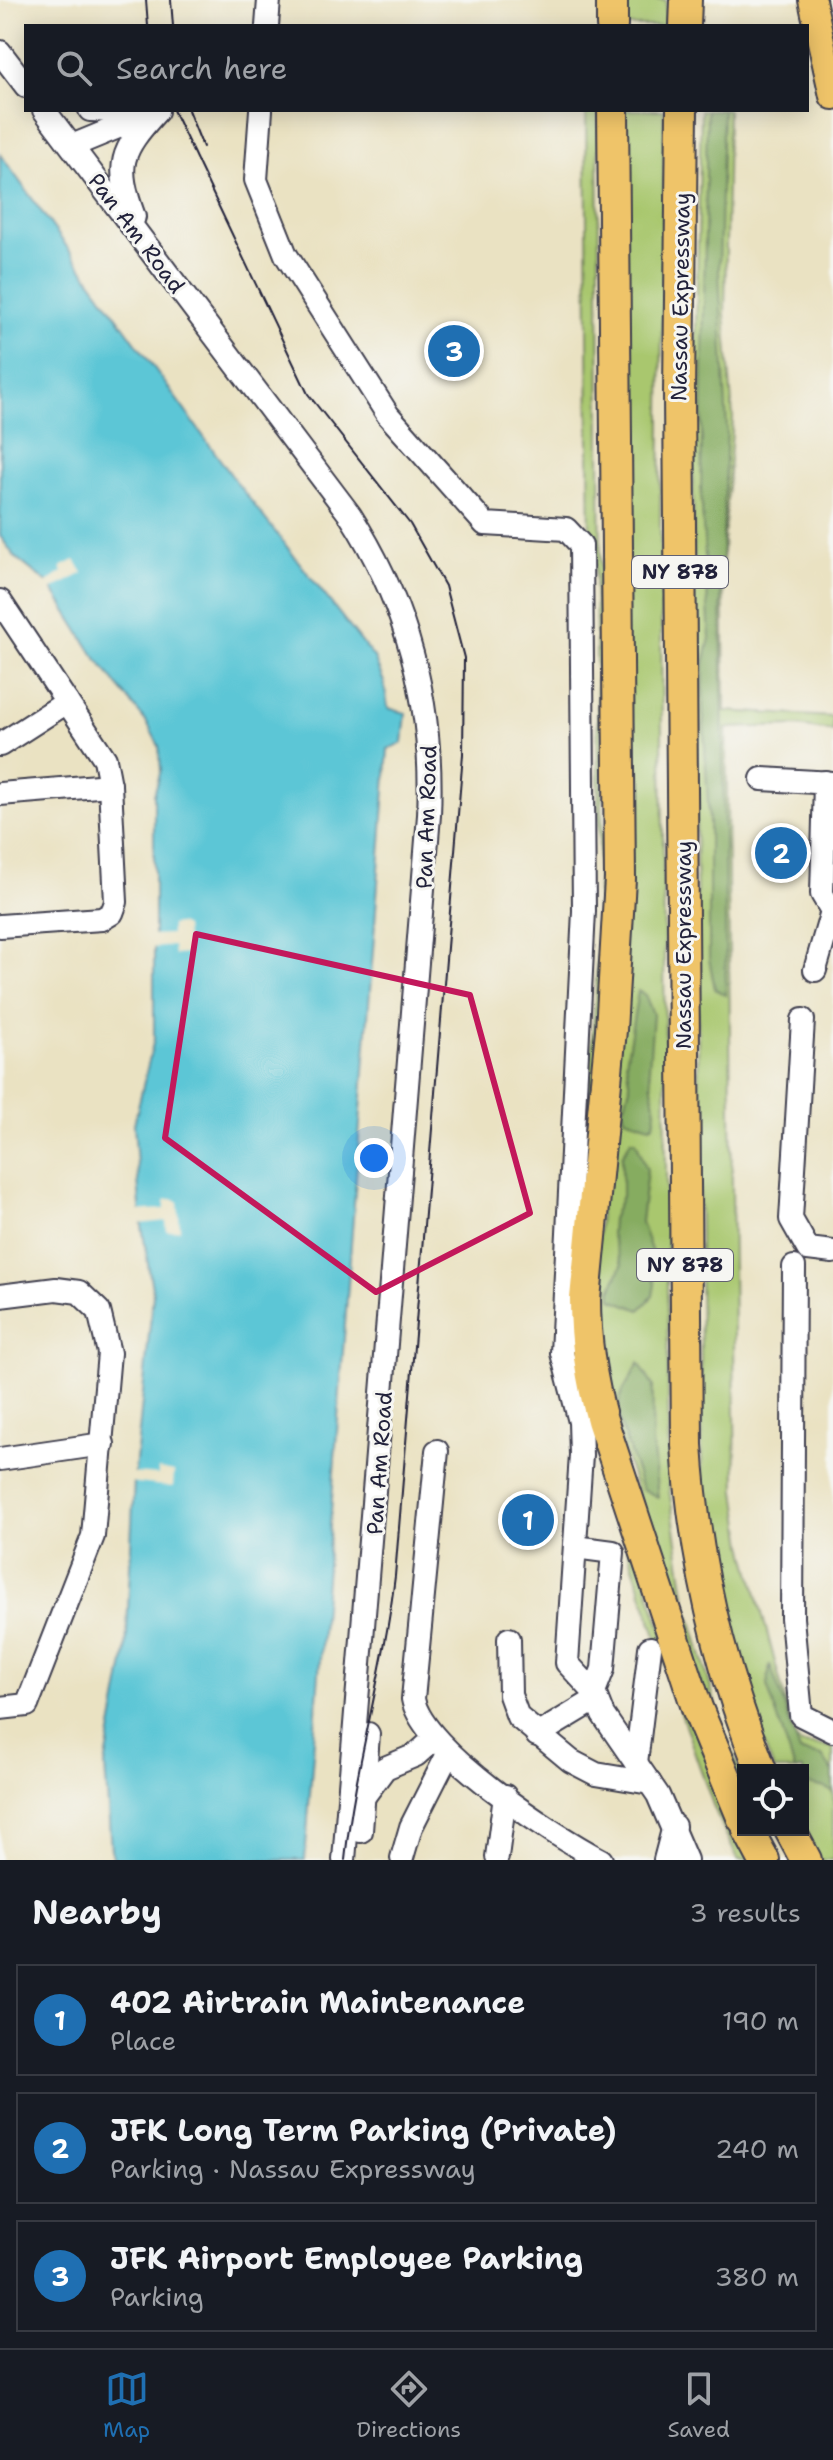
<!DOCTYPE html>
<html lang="en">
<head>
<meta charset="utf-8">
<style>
  body { margin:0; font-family:"Shantell Sans",sans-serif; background:#242831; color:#f1f3f6 }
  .controls { position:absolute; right:24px; bottom:24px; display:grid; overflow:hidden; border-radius:0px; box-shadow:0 4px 20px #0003 }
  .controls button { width:72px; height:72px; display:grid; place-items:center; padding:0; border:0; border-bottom:2px solid #363941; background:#171b24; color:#f1f3f6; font:40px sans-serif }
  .you { position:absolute; left:374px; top:1158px; width:28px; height:28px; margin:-20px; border:6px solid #fff; border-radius:50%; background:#1a73e8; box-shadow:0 0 0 12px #1a73e833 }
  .badge { display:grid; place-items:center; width:52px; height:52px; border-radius:50%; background:#1f6fb2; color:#fff; font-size:26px; font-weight:700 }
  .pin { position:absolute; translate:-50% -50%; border:4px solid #fff; box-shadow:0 2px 8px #0006 }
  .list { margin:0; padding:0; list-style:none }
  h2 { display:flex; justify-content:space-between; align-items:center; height:104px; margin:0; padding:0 32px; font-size:34px }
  h2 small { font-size:26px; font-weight:400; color:#9ea1a6 }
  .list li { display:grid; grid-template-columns:52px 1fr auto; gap:24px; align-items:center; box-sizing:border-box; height:112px; margin:0 16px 16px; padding:0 16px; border:2px solid #363941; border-radius:0px }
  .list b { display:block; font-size:30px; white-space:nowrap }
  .list p { margin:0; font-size:26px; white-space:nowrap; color:#9ea1a6 }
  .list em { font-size:26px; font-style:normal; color:#9ea1a6 }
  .icon { flex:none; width:44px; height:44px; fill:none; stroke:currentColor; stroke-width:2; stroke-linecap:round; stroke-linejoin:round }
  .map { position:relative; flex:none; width:833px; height:1860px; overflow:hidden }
  .search { position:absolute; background:#171b24; box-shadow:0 4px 20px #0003; left:24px; right:24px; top:24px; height:88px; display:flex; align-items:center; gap:20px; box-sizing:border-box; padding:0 28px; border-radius:0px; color:#9ea1a6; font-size:30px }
  .sheet { height:488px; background:#171b24 }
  nav { display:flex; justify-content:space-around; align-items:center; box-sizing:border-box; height:112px; border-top:2px solid #363941; background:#171b24; font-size:22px; color:#9ea1a6 }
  nav a { display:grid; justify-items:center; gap:4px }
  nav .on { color:#1f6fb2 }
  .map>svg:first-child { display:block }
  .green { fill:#a9c76e; stroke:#667454; stroke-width:2 }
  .forest { fill:#86ac61; stroke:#54674e; stroke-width:2 }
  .water { fill:#5cc6d6; stroke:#3f7488; stroke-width:2 }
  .pier { fill:#eae2c2 }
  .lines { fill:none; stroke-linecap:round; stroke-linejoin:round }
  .minor-casing { stroke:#403f4f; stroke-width:26 }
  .major-casing { stroke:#403f4f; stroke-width:30 }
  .highway-casing { stroke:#403f4f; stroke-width:34 }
  .minor { stroke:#fff; stroke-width:22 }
  .major { stroke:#efc469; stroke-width:26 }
  .highway { stroke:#efc469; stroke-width:30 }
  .tram { stroke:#22223b; stroke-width:2 }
  .marked { fill:none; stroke:#c2185b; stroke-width:6; stroke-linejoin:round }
  .labels { text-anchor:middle; stroke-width:6; stroke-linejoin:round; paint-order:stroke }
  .shield { fill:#f6f6f2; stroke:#626272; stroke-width:2 }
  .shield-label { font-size:20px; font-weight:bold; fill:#22223b }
  .street-label { font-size:22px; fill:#22223b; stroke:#f6f6f2 }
</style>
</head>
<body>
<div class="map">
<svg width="833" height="1860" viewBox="0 0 833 1860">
  <rect width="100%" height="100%" fill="#f6f6f2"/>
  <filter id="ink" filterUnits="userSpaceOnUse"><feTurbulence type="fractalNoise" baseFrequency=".0125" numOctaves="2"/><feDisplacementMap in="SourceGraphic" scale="16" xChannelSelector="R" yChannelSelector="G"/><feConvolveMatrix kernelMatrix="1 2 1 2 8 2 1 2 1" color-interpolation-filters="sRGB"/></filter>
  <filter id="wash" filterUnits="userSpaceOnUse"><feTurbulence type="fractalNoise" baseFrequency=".006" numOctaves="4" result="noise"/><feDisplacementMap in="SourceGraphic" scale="32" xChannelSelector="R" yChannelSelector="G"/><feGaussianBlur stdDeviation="1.8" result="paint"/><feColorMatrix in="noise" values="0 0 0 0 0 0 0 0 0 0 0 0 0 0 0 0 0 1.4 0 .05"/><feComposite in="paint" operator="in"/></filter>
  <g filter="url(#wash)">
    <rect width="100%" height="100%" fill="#eae2c2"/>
    <g class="green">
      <path d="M618,0h48l-1,26h-47z"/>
      <path d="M586,110h12l5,838 -3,97 -23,282 3,41 9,40 106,323 56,129h-13l-24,-52 -31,-89 -102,-313 -11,-78 26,-341 3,-140 -4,-284 -5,-1z"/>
      <path d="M619,110h45l-4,410 9,969 17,112 34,119 23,60v31l-153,-462 16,-218z"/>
      <path d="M701,110h27l-3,205 8,103 -10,135 2,158 108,6v14l-36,-5 -71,2 10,763 8,54 51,193 6,6 32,3v113h-16l-14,-30v-60h-29c-38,-94 -59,-182 -72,-283l-9,-1018z"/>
    </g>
    <g class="forest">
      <path d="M707,110h16l-4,161 8,158 -6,160 5,406 -11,-6 -6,-30v-136l-6,-115 1,-44 6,-26 -9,-145z"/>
      <path d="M638,991l7,4 8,19 -4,54 7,43 -2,13 -4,2 -25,-8 -2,-8 7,-23 -4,-25z"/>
      <path d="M631,1140l5,1 11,29 -6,52 11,31 -2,13 5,18 -2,12 -13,14 -28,-11 -1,-9 11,-25 -11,-31 1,-15 10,-23v-40z"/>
      <path d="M639,1363l14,23 -1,55 6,56 -16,-8 -26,-78 7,-20z"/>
      <path d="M770,1664l30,88 22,4 11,16v21c-9,-9 -20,-5 -30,-11v-12h-8l-28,-84z"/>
    </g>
    <path class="water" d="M0,154l237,329 137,175 10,24 4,26 18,5 -3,30 -15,6 -83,1111h-191l-3,-10 -6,-84 21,-114 8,-172 19,-185 -12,-75 -7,-96 20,-85v-244l7,-25 -2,-24 -12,-23 -54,-69 -43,-69 -35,-28 -15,-21z"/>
    <g class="pier">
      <path d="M75,560l8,13 -34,18 -5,-6 19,-13 -2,-5z"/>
      <path d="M179,924l6,3 2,27 -13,1 -1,-9 -22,2v-13l20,-1v-9z"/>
      <path d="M172,1199l6,3 2,28 -13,1 -1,-10 -28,3 -2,-13 29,-2v-9z"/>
      <path d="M158,1469l16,3 -1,15 -43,-5 1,-9 27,2z"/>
    </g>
  </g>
  <g filter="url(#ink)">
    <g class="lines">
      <g class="minor-casing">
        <g id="minor">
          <path d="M267,26l2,-26"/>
          <path d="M0,52l26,34"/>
          <path d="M44,110l306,405c59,92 84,191 79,300l-85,1045"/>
          <path d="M90,110l50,2"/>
          <path d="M261,110l-5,70 30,75 102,160 97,109 81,5 15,16 3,366 -22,442 18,69 1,33 -14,208 27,29 9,23 55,80 28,65"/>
          <path d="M72,146l80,-33"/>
          <path d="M134,217c-19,-53 -14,-65 23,-106"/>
          <path d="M0,601l67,101 -67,43"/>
          <path d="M762,779l71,4"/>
          <path d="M0,794l110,-9"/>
          <path d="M0,926l102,-7 10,-6 4,-11 -6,-117 -5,-26 -38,-57"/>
          <path d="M815,970l17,-59 -10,-17 3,-112"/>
          <path d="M803,1020l-12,199 17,30 25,3"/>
          <path d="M794,1267l-2,351 9,97 32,16"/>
          <path d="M0,1296l56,-7 23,3 20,19 10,42 -16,183 -66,169 -27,3"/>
          <path d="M437,1451l-24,248c9,51 142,137 188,161"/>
          <path d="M0,1459l103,-15"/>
          <path d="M575,1547l38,5 -10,117 -9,23"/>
          <path d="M509,1639l1,56 8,22 53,44 25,13 54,9"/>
          <path d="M537,1735l58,-35"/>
          <path d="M636,1763l14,-115"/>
          <path d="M365,1795l20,-27 31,-13 10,-9"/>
          <path d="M361,1831l7,-97"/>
          <path d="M497,1857l8,-61"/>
          <path d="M402,1858l9,-31 38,-75"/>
          <path d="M665,1860l9,-34"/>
        </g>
      </g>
      <g class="major-casing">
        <path id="major" d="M812,0l21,96"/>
      </g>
      <g class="highway-casing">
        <g id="highway">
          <path d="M612,0v26"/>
          <path d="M685,26l1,-26"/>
          <path d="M613,110l7,769 -9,151 -26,269c0,42 6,81 17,121l95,288 46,111"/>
          <path d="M682,110l-3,284 8,1051c7,113 32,220 74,325"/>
          <path d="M748,1830l16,30"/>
          <path d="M790,1830l16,30"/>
        </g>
      </g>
      <use href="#minor" class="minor"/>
      <use href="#major" class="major"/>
      <use href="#highway" class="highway"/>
      <g class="tram">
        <path d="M146,0l2,26"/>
        <path d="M171,0l2,26"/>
        <path d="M173,110l135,284 102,130 35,62 19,72 -1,96 -68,822c-11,96 -40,188 -50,284"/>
        <path d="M188,110l15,37"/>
      </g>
    </g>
  </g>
  <path class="marked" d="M196,934l274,61 60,218 -154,79 -211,-154z"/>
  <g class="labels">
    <g class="shield">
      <rect x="632" y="556" width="96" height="32" rx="6"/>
      <rect x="637" y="1249" width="96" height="32" rx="6"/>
    </g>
    <g class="shield-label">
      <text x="680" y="579">NY 878</text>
      <text x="685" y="1272">NY 878</text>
    </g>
    <g class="street-label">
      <text transform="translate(137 233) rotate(53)" y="8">Pan Am Road</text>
      <text transform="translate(680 297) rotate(-89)" y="8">Nassau Expressway</text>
      <text transform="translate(426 817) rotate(-88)" y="8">Pan Am Road</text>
      <text transform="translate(683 945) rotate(-90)" y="8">Nassau Expressway</text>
      <text transform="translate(379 1463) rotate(-86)" y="8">Pan Am Road</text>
    </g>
  </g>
</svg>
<div class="controls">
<button><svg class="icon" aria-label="locate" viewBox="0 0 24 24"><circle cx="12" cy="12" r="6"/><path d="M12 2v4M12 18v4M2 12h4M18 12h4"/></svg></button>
</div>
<div class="you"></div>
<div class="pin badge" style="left:528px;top:1520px">1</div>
<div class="pin badge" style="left:781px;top:853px">2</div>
<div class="pin badge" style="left:454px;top:351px">3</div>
<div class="search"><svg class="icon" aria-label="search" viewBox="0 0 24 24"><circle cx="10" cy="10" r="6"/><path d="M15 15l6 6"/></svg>Search here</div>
</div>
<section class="sheet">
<h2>Nearby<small>3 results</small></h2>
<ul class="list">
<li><span class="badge">1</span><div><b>402 Airtrain Maintenance</b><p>Place</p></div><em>190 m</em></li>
<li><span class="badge">2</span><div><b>JFK Long Term Parking (Private)</b><p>Parking · Nassau Expressway</p></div><em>240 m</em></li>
<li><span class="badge">3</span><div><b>JFK Airport Employee Parking</b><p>Parking</p></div><em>380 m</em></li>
</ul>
</section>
<nav>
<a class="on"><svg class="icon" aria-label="map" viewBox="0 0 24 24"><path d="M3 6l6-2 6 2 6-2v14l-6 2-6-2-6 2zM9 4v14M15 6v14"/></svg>Map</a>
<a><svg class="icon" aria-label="directions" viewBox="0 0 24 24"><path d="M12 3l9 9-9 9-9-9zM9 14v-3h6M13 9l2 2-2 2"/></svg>Directions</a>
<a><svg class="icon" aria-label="saved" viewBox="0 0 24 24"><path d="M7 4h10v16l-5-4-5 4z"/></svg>Saved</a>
</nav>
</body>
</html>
